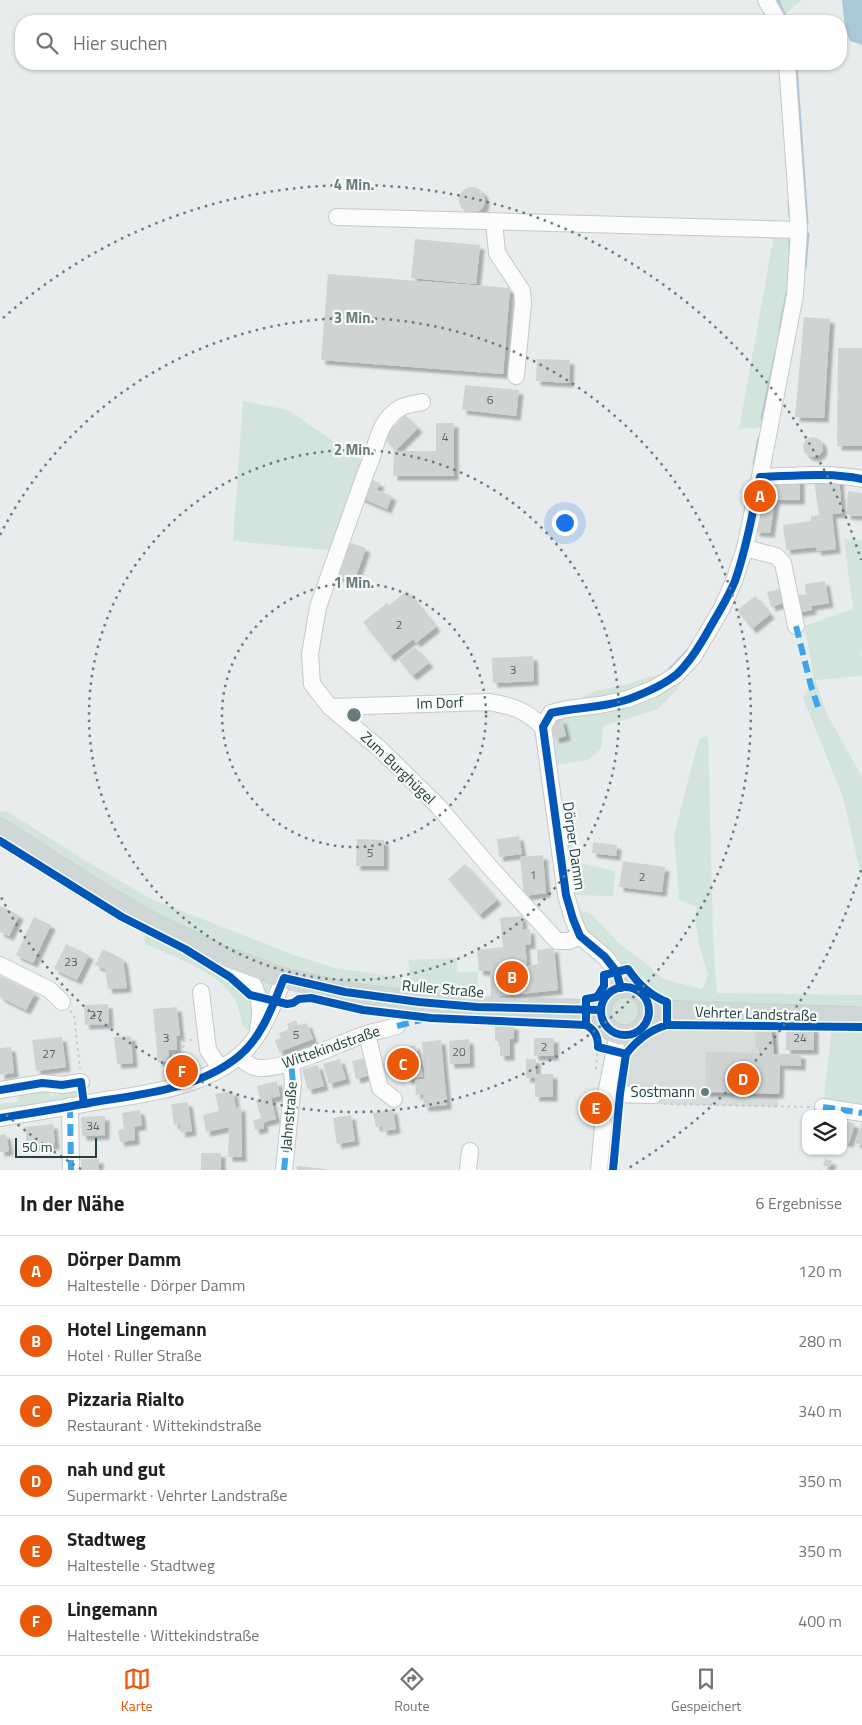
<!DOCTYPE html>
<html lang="de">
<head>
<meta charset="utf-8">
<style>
  body { margin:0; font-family:"Titillium Web",sans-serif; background:#f6f6f6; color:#202124 }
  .controls { position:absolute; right:15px; bottom:15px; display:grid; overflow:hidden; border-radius:10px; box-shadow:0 1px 4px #0004 }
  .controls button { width:45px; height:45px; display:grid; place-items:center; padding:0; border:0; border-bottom:1px solid #e0e0e0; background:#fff; color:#202124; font:25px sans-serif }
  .scale { position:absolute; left:15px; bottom:12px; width:82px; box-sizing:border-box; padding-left:5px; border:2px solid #25403f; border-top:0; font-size:14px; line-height:18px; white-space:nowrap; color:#25403f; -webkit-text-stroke:4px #f7fbfa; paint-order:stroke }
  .you { position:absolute; left:564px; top:522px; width:18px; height:18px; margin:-12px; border:4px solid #fff; border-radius:50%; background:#1a73e8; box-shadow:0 0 0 8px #1a73e833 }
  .badge { display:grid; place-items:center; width:32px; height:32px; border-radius:50%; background:#ea580c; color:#fff; font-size:16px; font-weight:700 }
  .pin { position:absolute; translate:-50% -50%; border:2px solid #fff; box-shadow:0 1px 5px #0006 }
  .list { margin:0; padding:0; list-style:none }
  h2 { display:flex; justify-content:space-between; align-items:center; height:65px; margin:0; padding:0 20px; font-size:21px }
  h2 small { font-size:16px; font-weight:400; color:#757577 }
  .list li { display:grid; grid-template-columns:32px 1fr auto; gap:15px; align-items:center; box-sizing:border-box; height:70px; padding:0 20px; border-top:1px solid #e0e0e0 }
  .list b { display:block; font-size:19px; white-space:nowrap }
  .list p { margin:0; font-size:16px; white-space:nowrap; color:#757577 }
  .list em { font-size:16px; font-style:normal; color:#757577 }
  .icon { flex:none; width:28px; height:28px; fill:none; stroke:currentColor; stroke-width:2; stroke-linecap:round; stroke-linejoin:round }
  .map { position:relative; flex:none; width:862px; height:1170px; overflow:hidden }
  .search { position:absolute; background:#fff; box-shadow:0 1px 4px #0004; left:15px; right:15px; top:15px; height:55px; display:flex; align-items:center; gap:12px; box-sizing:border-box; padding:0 18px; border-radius:20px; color:#757577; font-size:19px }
  .sheet { height:485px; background:#fff }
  nav { display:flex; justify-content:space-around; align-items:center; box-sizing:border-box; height:70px; border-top:1px solid #e0e0e0; background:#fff; font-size:14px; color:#757577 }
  nav a { display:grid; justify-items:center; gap:2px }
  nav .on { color:#ea580c }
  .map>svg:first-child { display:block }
  .built { fill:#d6dddc }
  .green { fill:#d3e4dc }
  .water { fill:#abc8d8 }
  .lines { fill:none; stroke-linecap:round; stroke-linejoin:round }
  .stream { stroke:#abc8d8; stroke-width:3 }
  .building { fill:#cfd4d3; filter:url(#shadow) }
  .minor-casing { stroke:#c5c9c9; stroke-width:18 }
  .major-casing { stroke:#c3caca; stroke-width:21 }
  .path { stroke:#c3cbcb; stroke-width:2; stroke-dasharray:2.5 4; stroke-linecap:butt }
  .minor { stroke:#fcfcfc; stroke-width:16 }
  .major { stroke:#d0d7d7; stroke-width:20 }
  .quiet { stroke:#3ea4ec; stroke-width:6; stroke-dasharray:12 6; stroke-linecap:butt }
  .cycleway-casing { stroke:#f7fbfa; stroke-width:11 }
  .cycleway { stroke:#0057b8; stroke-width:8 }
  .ring { fill:none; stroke:#697c7c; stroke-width:2.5; stroke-dasharray:2.5 5 }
  .poi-dot { fill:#697c7c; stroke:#f7fbfa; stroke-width:2 }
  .labels { text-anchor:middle; stroke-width:4.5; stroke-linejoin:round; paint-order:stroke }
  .number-label { font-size:12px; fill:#506665 }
  .street-label { font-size:15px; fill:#25403f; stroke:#f7fbfa }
  .poi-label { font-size:15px; fill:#25403f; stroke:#f7fbfa; text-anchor:end }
  .centre { fill:#697c7c; stroke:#f7fbfa; stroke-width:2.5 }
  .ring-label { font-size:15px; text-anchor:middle; font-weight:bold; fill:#697c7c; stroke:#f7fbfa; stroke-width:4.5; stroke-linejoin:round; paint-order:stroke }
</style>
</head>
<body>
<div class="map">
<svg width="862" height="1170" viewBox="0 0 862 1170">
  <defs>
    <filter id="shadow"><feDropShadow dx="4.5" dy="4.5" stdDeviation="1" flood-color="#0004"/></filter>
  </defs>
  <rect width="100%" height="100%" fill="#e8ecec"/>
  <path class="built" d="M667,1025l112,1 -1,81 -159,-4 7,-49 8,-10 19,-15z"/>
  <g class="green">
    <path d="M766,0h36l-25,20z"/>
    <path d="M775,230h24l-30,197 -30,2z"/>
    <path d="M243,401l45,9 81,56 -31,85 -105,-10z"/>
    <path d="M844,539l18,1v109l-2,7h2v20l-47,4 13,36 34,61v102l-19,-82 -40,-99 11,-18 -9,-54 48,-17z"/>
    <path d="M660,675h16l4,11 -22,23 -55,17 -2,23 -14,11 -38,6 2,-53 44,-22 33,-7 20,-7z"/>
    <path d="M708,736l5,200 4,57 145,2v22l-195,-15c-16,-6 -29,-18 -39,-33l-12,2 -36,-35 -3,-24 5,-1 8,2 31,32 23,17 19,17 39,10 6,-14 -8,-27 -5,-27 2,-14 -18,-7 -5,-65 25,-96z"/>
    <path d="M0,811l8,1 78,49 65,38 140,55 44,14 76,11 -3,-19 49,-2v14h21l-1,35 -193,-29 -28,59 -14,-12c-2,-10 -3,-21 -10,-30 -18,-25 -60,-39 -87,-51l-1,-16 -22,-11 -122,-76z"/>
    <path d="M558,826l14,1 3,35 40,9 -2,25 -47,-1z"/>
    <circle cx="625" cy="1012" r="17"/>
    <path d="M832,1026l30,1v86l-39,-6z"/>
    <path d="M42,1089l9,7 28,-5 1,7 -80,14v-8l17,-2 3,-10z"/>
  </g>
  <path class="water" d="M842,0h20v45l-12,-4 -5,-14z"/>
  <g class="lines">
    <g class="stream">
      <path d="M778,0l9,21"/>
      <path d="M796,64l11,159"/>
      <path d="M789,202l1,15"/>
      <path d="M790,241v9"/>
      <path d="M805,268l3,-34"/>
      <path d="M780,329l8,-41"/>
      <path d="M762,418l14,-66"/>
      <path d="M754,464l5,-26"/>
      <path d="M669,670l20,-21"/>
    </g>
  </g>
  <g class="building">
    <circle cx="472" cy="200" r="13"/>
    <path d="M415,239l65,6 -4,39 -65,-6z"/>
    <path d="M328,274l182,14 -7,86 -182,-14z"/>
    <path d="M804,317l26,2 -6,99 -29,-1z"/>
    <path d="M838,348h24v98h-25z"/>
    <path d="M537,359l33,1 -1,23 -33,-2z"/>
    <path d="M465,385l54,5 -3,26 -54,-6z"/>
    <path d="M405,415l13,13 -22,22 -13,-13z"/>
    <path d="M436,423h18v53h-61l1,-25h42z"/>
    <circle cx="813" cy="447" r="10"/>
    <path d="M367,478l13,5 -3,7 15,6 -5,13 -28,-12z"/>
    <path d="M800,478v22h-25l-5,33 -15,-1 9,-53z"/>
    <path d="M839,478l3,35 -10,1 4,35 -19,2 -1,-4 -30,3 -3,-25 28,-4v-5l8,-1 -5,-34z"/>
    <path d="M848,491l14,2v23l-16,-1z"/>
    <path d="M344,541l22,7 -12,34 -22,-7z"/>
    <path d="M825,581l4,22 -18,3 1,4 -16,3 -3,-17 13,-2 -1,-10z"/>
    <path d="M779,589l4,14 -12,4 -4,-15z"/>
    <path d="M407,591l29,36 -20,16 -3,-4 -23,18 -27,-35 24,-19 2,2z"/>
    <path d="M755,596l15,18 -18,15 -15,-19z"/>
    <path d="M415,647l14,16 -17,13 -13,-16z"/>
    <path d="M533,656l1,25 -41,2 -1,-25z"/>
    <path d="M562,719l4,17 -11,3 -4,-17z"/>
    <path d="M519,836l3,18 -23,3 -2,-18z"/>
    <path d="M357,839l27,1v26h-28z"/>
    <path d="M593,842l24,3 -1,11 -24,-3z"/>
    <path d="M543,855l3,38 -22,3 -4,-39z"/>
    <path d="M623,861l42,6 -3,25 -43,-5z"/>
    <path d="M465,864l32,36 -18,15 -31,-36z"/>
    <path d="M0,906l19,9 -10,21 -9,-4z"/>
    <path d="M522,916l1,14 7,-1 1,15 -6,1 2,21 11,-2 -1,-14 17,-2 4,42 -67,7 -1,-26h-11l-2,-21 26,-3 -3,-29z"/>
    <path d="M34,917l17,8 -18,38 -17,-8z"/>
    <path d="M66,944l23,11 -12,25 -23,-11z"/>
    <path d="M103,949l20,10 4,29 -19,1 -3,-20 -10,-4z"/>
    <path d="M0,976l35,17 -9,17 -26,-13z"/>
    <path d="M108,1004l1,20 -24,1 -1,-20z"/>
    <path d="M177,1007l3,29h-4l1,14h-9l1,11 -11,1 -5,-53z"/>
    <path d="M296,1020l2,6 9,-3 6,16 -34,13 -4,-12 6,-2 -2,-5 10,-4 -2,-5z"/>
    <path d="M495,1025h19v13l-4,1v17h-10v-15h-5z"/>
    <path d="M771,1027l3,27h27v12l-21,-1 -1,29 -74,-2 1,-40 55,1 -1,-5h-4l-2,-18z"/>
    <rect x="786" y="1027" width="28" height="23"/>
    <path d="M131,1036l2,27 -16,1 -3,-27z"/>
    <path d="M62,1037l4,30 -30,4 -4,-31z"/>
    <rect x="534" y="1038" width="20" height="18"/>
    <path d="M469,1039l1,24 -20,1 -1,-23z"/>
    <path d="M441,1040l6,65 -23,2 -1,-13 -7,1 -1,-15 10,-1 -3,-37z"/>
    <path d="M415,1045l8,31 -16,4 -4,-16 -4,1 -4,-15z"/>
    <path d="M11,1047l3,26 -14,2v-27z"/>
    <path d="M369,1057l5,17 -18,5 -4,-18z"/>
    <path d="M340,1059l6,20 -17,5 -6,-20z"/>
    <path d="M526,1059h10v15h17v23h-18v-19h-9z"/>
    <path d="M318,1065l6,21 -16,4 -6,-21z"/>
    <path d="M277,1081l3,15 -9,2 5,21 -13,3 1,6 -9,2 -2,-10 8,-2 -5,-18 4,-1 -3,-13z"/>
    <path d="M233,1091l3,17 5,-2 1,51h-14l1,-30 -23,5 -3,-17 16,-4 -4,-17z"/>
    <path d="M188,1102l4,29 -11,2 -1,-9 -6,1 -3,-21z"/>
    <path d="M393,1109l3,20 -13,2 -1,-5 -6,1 -3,-14z"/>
    <path d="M140,1110l2,15 -8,2 1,13 -15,2 -2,-12 6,-1 -2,-16z"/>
    <path d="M351,1115l4,26 -18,3 -4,-26z"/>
    <path d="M105,1116v19l-23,1 -1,-19z"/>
    <path d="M843,1120l12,4 -6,19 -6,-1z"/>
    <path d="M862,1123v22l-7,-2z"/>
    <path d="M53,1124l2,21 -28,2 -2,-20z"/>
    <path d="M6,1134l3,17 -9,1v-17z"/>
    <rect x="201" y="1153" width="20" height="17"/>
    <rect x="81" y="1159" width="18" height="11"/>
    <path d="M825,1159l7,2 -2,6 -7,-1z"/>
    <path d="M297,1166l30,3v1h-30z"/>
  </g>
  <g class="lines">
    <g class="minor-casing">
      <g id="minor">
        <path d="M766,0l12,21"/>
        <path d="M337,217l462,13"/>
        <path d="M494,221l3,32 25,38 1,12 -7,73"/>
        <path d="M422,402c-7,2 -16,2 -22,6 -24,14 -23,42 -34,64l-48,135 -8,47 2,30 18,23 50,42 57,56 51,60 69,76h12l11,-5"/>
        <path d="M760,477c34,-1 69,-5 102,2"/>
        <path d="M745,548l31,8 7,7 13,63"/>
        <path d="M330,707l159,-5c24,4 36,8 54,25"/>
        <path d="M229,962c6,4 14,9 19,15 11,13 15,34 10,51"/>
        <path d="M0,965l50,25 12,12"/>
        <path d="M621,988l-5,-17 -11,-14 -25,-21 -7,-17 -7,-24 -23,-168 8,-14 16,-4 33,-4 28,-6 25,-10 23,-14 17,-18 29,-49 12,-27 11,-33 15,-71 35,-182 4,-65 -12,-166"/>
        <path d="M201,992l7,58 12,18"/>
        <path d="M367,1034l13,54 14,11"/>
        <path d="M239,1056c6,6 11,11 20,12 27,2 80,-25 107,-34 10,-3 21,-5 31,-8"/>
        <path d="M0,1090l42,-7 20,2 19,-3"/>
        <path d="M606,1094l48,1"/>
        <path d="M70,1106l1,64"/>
        <path d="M823,1107l39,6"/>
        <path d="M0,1118c31,-5 63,-10 94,-16 49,-8 105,-13 145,-46 23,-19 34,-51 45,-78"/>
        <path d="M284,1170l9,-87 -2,-21"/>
        <path d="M468,1170l2,-19"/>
        <path d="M599,1170l7,-76 12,-60"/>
      </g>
    </g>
    <g class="major-casing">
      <g id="major">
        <path d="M0,828l95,61 60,35 64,30 65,24 61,14 74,10 58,5 124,3"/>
        <circle cx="625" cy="1011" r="24"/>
        <path d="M650,1010l212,7"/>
      </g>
    </g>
    <g class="path">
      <path d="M70,1011l4,4 6,54"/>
      <path d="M596,1069l2,-22"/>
      <path d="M177,1073l-1,-13 8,-1 -1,-18 10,-1"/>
      <path d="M664,1104l146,3"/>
      <path d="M819,1170h1"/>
    </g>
    <use href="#minor" class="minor"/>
    <use href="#major" class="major"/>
    <g class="quiet">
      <path d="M796,626l15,60 8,24"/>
      <path d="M397,1026l24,-6"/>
      <path d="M70,1106l1,64"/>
      <path d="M823,1107l39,6"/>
      <path d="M284,1170l9,-87 -2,-21"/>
    </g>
    <g class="cycleway-casing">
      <g id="cycleway">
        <path d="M0,841l122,76 63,32 45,28 20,18 37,9 6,-1 6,-4 12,-1 52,12 68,8 155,7c9,5 12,11 12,22l28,7c11,-14 23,-24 41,-29v-23c-16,-6 -29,-18 -39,-33l-24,6v11l-7,11 -11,2v26"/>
        <circle cx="625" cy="1011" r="24"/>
        <path d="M621,988l-5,-17 -11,-14 -25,-21 -7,-17 -7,-24 -23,-168 8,-14c26,-6 53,-5 78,-14 16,-6 35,-14 48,-25 13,-12 22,-27 31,-43 9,-16 20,-33 27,-50 12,-34 18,-70 25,-104 34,-1 69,-5 102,2"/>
        <path d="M667,1025l195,2"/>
        <path d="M0,1090l42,-7 20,2 19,-3 3,22"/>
        <path d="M0,1118c31,-5 63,-10 94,-16 49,-8 105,-13 145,-46 23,-19 34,-51 45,-78l61,14 74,10 58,5 124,3"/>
        <path d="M613,1170l7,-76 6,-40"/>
      </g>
    </g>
    <use href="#cycleway" class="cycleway"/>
  </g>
  <g class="ring">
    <circle cx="354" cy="715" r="132"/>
    <circle cx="354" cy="715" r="265"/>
    <path d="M0 535A397 397 0 1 1 0 895"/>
    <path d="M861 870A530 530 0 0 1 627 1169M81 1169A530 530 0 0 1 3 1112M3 318A530 530 0 0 1 861 560"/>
  </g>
  <circle class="poi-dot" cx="705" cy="1092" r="5"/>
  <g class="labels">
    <g class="number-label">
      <text x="490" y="404">6</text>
      <text x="445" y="441">4</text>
      <text x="399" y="629">2</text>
      <text x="513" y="674">3</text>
      <text x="370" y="857">5</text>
      <text x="533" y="879">1</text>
      <text x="642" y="881">2</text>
      <text x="71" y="966">23</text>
      <text x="96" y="1019">27</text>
      <text x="296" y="1039">5</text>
      <text x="166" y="1042">3</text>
      <text x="800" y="1042">24</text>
      <text x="544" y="1051">2</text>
      <text x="459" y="1056">20</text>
      <text x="49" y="1058">27</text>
      <text x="93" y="1130">34</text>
    </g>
    <g class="street-label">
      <text transform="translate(440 703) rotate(-2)" y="5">Im Dorf</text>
      <text transform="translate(398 768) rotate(44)" y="5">Zum Burghügel</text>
      <text transform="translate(574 846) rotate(82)" y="5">Dörper Damm</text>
      <text transform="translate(443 989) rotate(5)" y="5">Ruller Straße</text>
      <text transform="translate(756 1014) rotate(2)" y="5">Vehrter Landstraße</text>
      <text transform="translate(331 1047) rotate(-19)" y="5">Wittekindstraße</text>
      <text transform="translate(289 1116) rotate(-85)" y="5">Jahnstraße</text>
    </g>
    <g class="poi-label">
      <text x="695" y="1097">Sostmann</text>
    </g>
  </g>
  <circle cx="354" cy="715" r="8" class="centre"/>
  <g class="ring-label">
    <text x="354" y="190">4 Min.</text>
    <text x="354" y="323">3 Min.</text>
    <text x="354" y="455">2 Min.</text>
    <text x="354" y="588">1 Min.</text>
  </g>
</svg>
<div class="controls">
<button><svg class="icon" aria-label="layers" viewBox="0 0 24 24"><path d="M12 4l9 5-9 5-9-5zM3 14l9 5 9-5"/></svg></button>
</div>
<div class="scale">50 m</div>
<div class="you"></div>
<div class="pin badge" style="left:760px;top:496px">A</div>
<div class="pin badge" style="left:512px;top:977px">B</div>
<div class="pin badge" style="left:403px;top:1064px">C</div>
<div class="pin badge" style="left:743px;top:1079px">D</div>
<div class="pin badge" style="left:596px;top:1108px">E</div>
<div class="pin badge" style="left:182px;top:1071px">F</div>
<div class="search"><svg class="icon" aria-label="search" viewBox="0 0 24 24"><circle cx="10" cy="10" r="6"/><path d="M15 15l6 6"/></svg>Hier suchen</div>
</div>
<section class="sheet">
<h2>In der Nähe<small>6 Ergebnisse</small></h2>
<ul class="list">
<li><span class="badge">A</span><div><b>Dörper Damm</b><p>Haltestelle · Dörper Damm</p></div><em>120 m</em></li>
<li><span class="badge">B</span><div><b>Hotel Lingemann</b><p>Hotel · Ruller Straße</p></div><em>280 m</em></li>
<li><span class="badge">C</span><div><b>Pizzaria Rialto</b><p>Restaurant · Wittekindstraße</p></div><em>340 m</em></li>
<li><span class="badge">D</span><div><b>nah und gut</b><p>Supermarkt · Vehrter Landstraße</p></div><em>350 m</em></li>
<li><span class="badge">E</span><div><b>Stadtweg</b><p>Haltestelle · Stadtweg</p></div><em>350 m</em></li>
<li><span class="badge">F</span><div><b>Lingemann</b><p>Haltestelle · Wittekindstraße</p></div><em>400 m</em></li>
</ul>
</section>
<nav>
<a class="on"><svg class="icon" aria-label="map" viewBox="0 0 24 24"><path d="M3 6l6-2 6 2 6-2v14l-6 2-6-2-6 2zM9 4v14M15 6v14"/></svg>Karte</a>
<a><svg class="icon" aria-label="directions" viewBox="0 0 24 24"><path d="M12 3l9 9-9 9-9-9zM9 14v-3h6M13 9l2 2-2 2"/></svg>Route</a>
<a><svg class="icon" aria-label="saved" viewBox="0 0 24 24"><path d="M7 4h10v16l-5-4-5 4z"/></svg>Gespeichert</a>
</nav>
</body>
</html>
